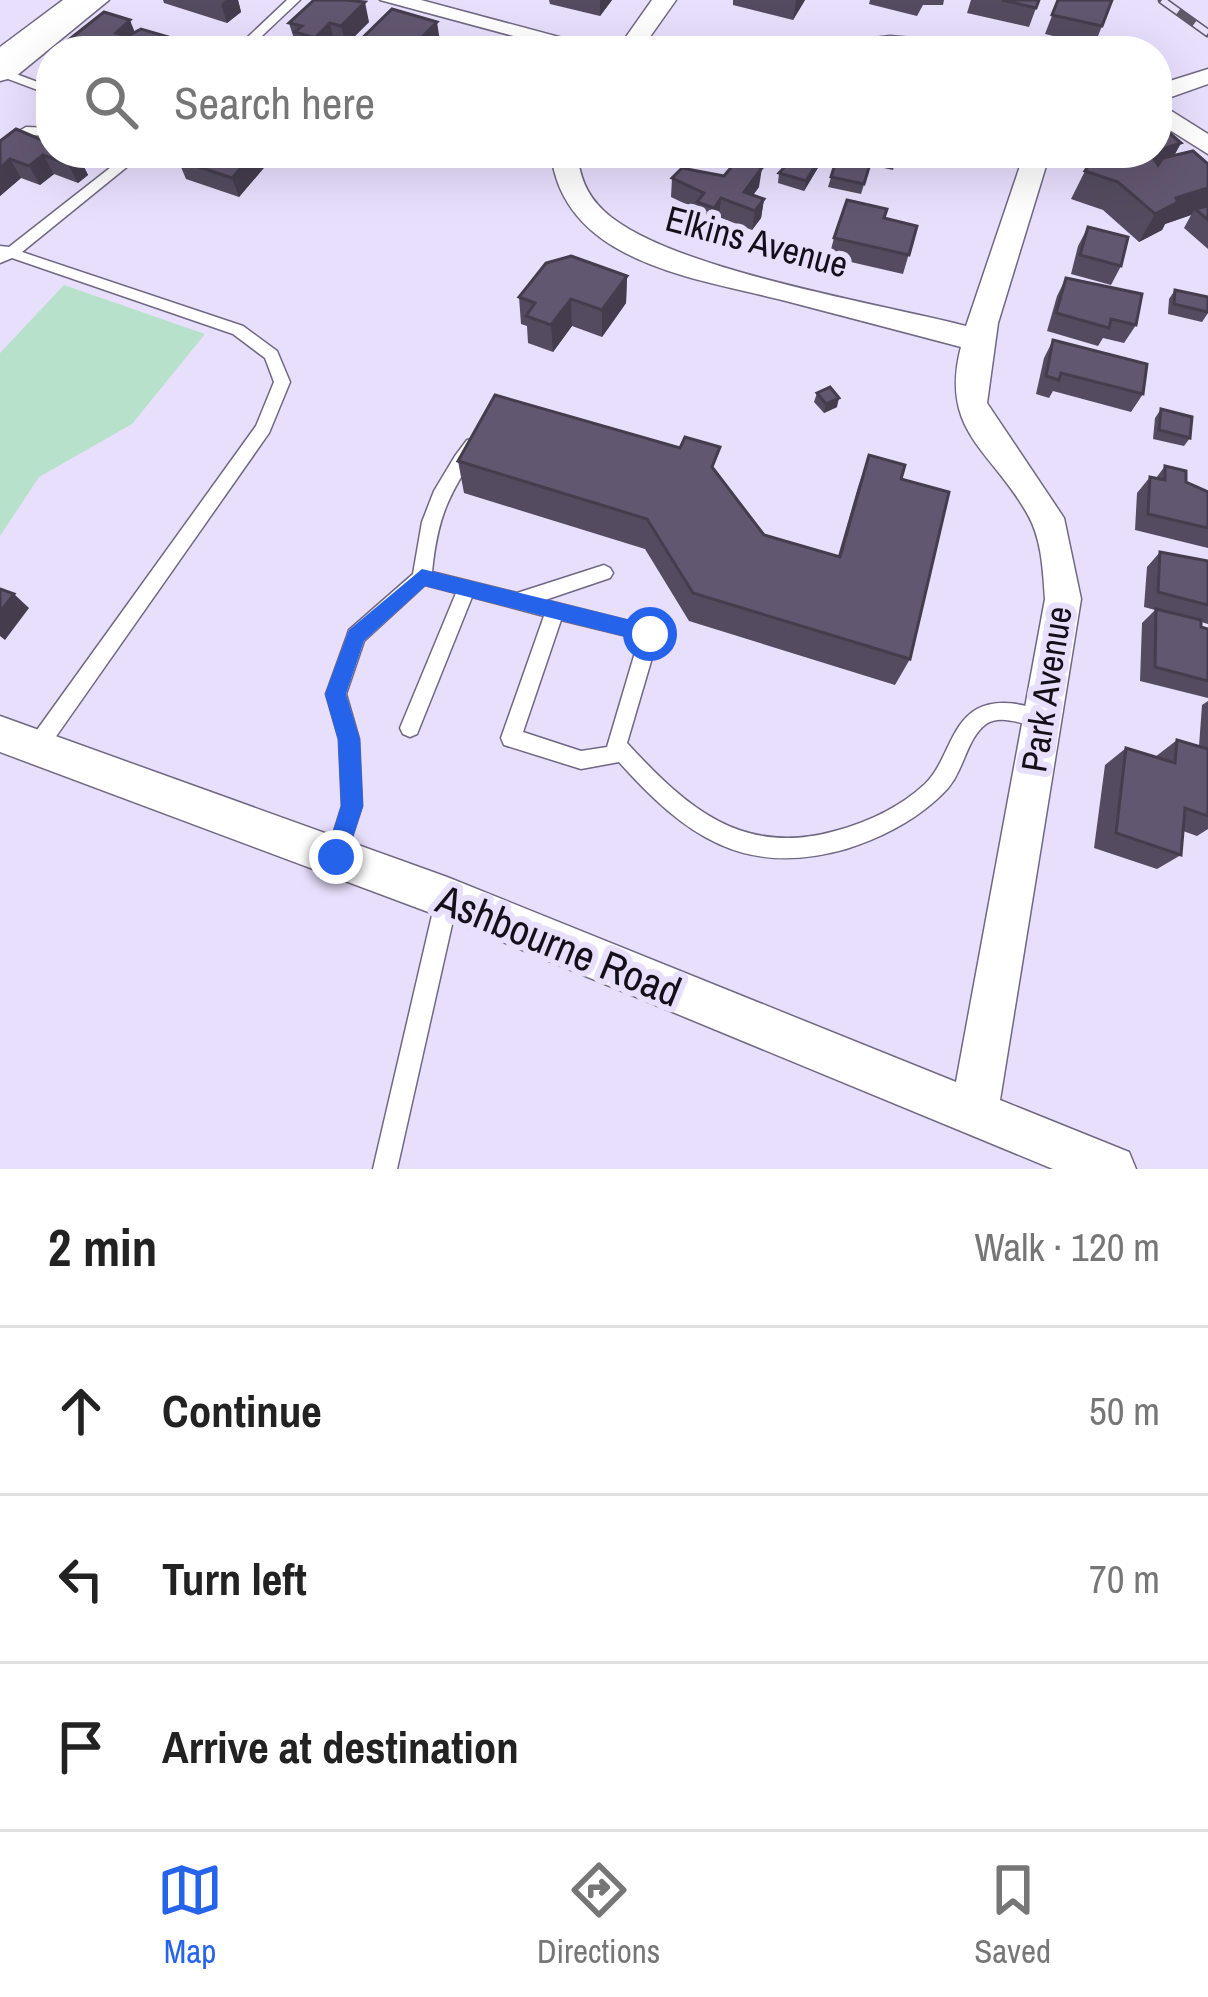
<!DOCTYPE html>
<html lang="en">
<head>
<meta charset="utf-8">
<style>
  body { margin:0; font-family:"Archivo Narrow",sans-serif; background:#f6f6f6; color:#222 }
  .stop { position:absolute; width:36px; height:36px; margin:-27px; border:9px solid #2563eb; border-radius:50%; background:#fff }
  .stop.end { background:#2563eb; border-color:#fff; box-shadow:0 3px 12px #0008 }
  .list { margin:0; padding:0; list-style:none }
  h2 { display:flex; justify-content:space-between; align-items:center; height:156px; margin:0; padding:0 48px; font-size:51px }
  h2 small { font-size:39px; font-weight:400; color:#767676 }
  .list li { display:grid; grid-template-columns:78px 1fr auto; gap:36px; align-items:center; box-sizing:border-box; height:168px; padding:0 48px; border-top:3px solid #e0e0e0 }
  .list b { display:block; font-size:45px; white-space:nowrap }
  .list em { font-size:39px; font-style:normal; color:#767676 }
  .icon { flex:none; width:66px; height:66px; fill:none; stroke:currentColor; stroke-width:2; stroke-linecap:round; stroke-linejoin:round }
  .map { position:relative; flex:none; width:1208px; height:1169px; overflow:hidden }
  .search { position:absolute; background:#fff; box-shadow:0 12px 48px #0002; left:36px; right:36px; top:36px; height:132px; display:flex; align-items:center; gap:30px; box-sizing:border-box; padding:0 42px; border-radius:48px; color:#767676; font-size:45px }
  .sheet { height:660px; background:#fff }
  nav { display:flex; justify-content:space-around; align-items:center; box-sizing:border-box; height:168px; border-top:3px solid #e0e0e0; background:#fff; font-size:33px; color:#767676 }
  nav a { display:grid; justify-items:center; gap:6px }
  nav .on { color:#2563eb }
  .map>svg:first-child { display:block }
  .green { fill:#b8e1cb }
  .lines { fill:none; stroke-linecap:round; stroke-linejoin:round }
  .service-casing { stroke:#706882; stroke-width:3 }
  .minor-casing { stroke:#706882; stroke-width:3 }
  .trunk-casing { stroke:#706882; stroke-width:3 }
  .service { fill:#fff; fill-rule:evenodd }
  .minor { fill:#fff; fill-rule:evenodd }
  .trunk { fill:#fff; fill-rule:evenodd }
  .rail-casing { stroke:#5e5869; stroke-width:9 }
  .rail { stroke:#e8dffd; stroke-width:6; stroke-dasharray:20; stroke-linecap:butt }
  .wall { fill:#544b60 }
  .shaded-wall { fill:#453d4e }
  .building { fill:#625770; stroke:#453d4e; stroke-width:3 }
  .route { fill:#2563eb }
  .labels { text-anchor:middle; stroke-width:12; stroke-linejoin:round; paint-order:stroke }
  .street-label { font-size:36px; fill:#13101a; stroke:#e8dffd }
  .near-street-label { font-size:42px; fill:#13101a; stroke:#e8dffd }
</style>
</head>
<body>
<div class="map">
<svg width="1208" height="1169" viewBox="0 0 1208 1169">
  <rect width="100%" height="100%" fill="#e8dffd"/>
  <path class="green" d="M64,285l141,49 -73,90 -93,53 -39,59v-183z"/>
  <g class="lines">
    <g class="service-casing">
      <g id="service">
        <path d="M287,0h13l-54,51h-13z"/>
        <path d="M0,68l51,19v8l-51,-19z"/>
        <path d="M26,127l25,1v8l-22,-1 -29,17v-10z"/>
        <path d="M129,153h15l-122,99 221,74 34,25 13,31 -21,51 -226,322 -7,2 -7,-2 -3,-7 3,-7 227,-315 18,-44 -9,-24 -32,-24 -221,-76 -12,5v-17l9,1z"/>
        <path d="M473,439l8,6c-31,49 -43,67 -49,127l85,21 87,-28 6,3 3,5 -3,5 -65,22 112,28 2,6 -32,109c60,65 115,114 208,88 33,-9 64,-23 90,-47 22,-21 25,-60 52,-75 22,-12 50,-4 72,4l3,6 -3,6c-19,5 -45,-13 -63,-1 -15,11 -20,33 -28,48 -5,12 -13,20 -23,29 -25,22 -57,38 -89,48 -102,29 -161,-13 -227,-87l-38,7 -77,-24 -3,-7 43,-122 -72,-19 -55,137 -7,3 -7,-3 -3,-6 56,-135 -31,-8 -61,56 -18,53 13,45 3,67 -19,58 -7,3 -7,-3 -3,-7 16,-51 -3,-67 -13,-45 21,-58 2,-6 64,-56 9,-52 12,-31 21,-35 12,-16zM561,620l78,19 -32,108 -26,4 -58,-19z"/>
        <path d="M447,887l8,3 3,8 -61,271h-24l63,-271 3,-8z"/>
      </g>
    </g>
    <g class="minor-casing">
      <g id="minor">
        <path d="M380,0h41l190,51h-42z"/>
        <path d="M652,0h24l-36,51h-24z"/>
        <path d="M890,36l87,8 12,7h-179l12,-7z"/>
        <path d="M1208,69v15l-51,18v-17z"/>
        <path d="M1157,102l51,32v20l-51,-32z"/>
        <path d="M551,153h26c3,24 9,41 27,58 62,58 273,92 362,115l55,-163 8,-10h28l-11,13 -48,157 -11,80 77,115 17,81 -81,501 129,52 7,17h-83l-606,-250 -447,-167v-36l447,161 509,205 89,-483c-2,-28 -3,-59 -17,-84 -36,-65 -89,-83 -67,-168 -59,-16 -119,-31 -179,-47 -86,-22 -219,-37 -231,-147z"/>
      </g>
    </g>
    <g class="trunk-casing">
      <path id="trunk" d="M63,0h46l-94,77 -15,4v-34z"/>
    </g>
    <use href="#service" class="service"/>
    <use href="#minor" class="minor"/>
    <use href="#trunk" class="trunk"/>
    <g class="rail-casing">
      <path id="rail" d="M1162,0l46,33"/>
    </g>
    <use href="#rail" class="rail"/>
  </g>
  <g class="wall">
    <path d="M163,0h75l3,12 -14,11 -63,-20z"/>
    <path d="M549,0h63l-12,16 -50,-12z"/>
    <path d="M733,0h72l-12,20 -60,-15z"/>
    <path d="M870,0h74l-1,5h-20l-6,11 -48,-12z"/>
    <path d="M971,0h68l-10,27 -62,-14z"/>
    <path d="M1058,0l44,26 -8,20 -49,-12z"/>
    <path d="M392,9l48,32 -10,10h-81z"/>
    <path d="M369,22l-23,23 -12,-3 -8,9h-26l-2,-8 -3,-1 -6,-19z"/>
    <path d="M0,141l78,14 10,20 -10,8 -24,-9 -14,11 -19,-7 -21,18z"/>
    <path d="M1181,143l-7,13 34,8v85l-24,-21 7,-13 -26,9 -3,6 -23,12 -36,-32 -32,-11 14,-28z"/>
    <path d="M187,153h78l3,10 -29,34 -53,-18 -8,-19z"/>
    <path d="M321,153h42l-7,9z"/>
    <path d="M865,153h33l-5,17 -23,-5 -9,29 -33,-7 9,-29 25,5z"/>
    <path d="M934,153h26l-4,10 -24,-4z"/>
    <path d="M813,154l6,12 -15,25 -26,-8 1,-10z"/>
    <path d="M672,178l87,9 -6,8 11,4 -3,19 -9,12 -33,-13 -7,10 -17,-6 1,-12 -25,-12z"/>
    <path d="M884,218l33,8 -14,48 -74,-17 5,-19z"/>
    <path d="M1088,227l33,39 -10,19 -40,-11 7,-28z"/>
    <path d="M627,276l-1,27 -24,34 -30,-11 -19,26 -25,-9 -1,-17 -6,-2 -2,-27z"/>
    <path d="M1066,278l70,47 -12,18 -21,-5 -5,8 -51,-15 10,-35z"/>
    <path d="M1175,290l33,7v16l-6,9 -34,-8 1,-15z"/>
    <path d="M1053,340l90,54 -12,18 -78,-21 -4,7 -13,-4 8,-36z"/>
    <path d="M817,393l20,14 -13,6 -10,-11z"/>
    <path d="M1161,409l29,29 -6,8 -31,-7 2,-21z"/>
    <path d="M869,455l32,24 9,180 -15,26 -206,-64 -44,-72 -181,-56 -6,-32 258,12 48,62 74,21 20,-69z"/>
    <path d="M1165,466l21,16 22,10v56l-73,-18 2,-37 13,-16 6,1z"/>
    <path d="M1160,552l48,9v63l-7,-2v5l7,2v69l-68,-17 2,-58 13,-13 -11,-3 3,-40z"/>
    <path d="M1208,701v128l-11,7 -14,-5 -2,24 -24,14 -63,-21 11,-83 21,-17 29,9 22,-17 22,6 3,-41z"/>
  </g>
  <g class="shaded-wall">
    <path d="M226,0h12l3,12 -14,11 -6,-19z"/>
    <path d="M600,0h12l-12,16z"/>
    <path d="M796,0h9l-12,20z"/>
    <path d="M365,2l4,20 -23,23 -5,-19z"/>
    <path d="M130,20l11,28h-15l1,3h-4l-7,-18z"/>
    <path d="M437,22l3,19 -10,10h-9l-2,-11z"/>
    <path d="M330,23l4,19 -8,9h-8l-3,-13z"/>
    <path d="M410,38l2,13h-10v-4z"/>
    <path d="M182,41l3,10h-15z"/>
    <path d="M1181,143l-16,28 -30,10 14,-28h8v-2z"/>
    <path d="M254,153h11l3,10 -29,34 -7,-19z"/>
    <path d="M43,155l11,19 -14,11 -11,-19z"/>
    <path d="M78,155l10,20 -10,8 -10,-19z"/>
    <path d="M821,156l-2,10 -15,25 2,-10z"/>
    <path d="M10,159l11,19 -21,18v-28z"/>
    <path d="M762,168l-3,19 -15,20v-15z"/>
    <path d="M1208,188v22l-13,-1 -4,6 -26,9 -3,6 -23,12 16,-28 21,-16z"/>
    <path d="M721,198l-2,19 -7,10 2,-19z"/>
    <path d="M764,199l-3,19 -9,12 3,-19z"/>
    <path d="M627,276l-1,27 -24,34v-27z"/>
    <path d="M571,299l1,27 -19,26 -2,-27z"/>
    <path d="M839,398l-2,9 -13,6 2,-9z"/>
    <path d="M14,594l15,14 -24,32 -5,-4v-24z"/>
  </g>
  <g class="building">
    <path d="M314,0h31l20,2 -24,24 -11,-3 -15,15 -20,-6 7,-6 -13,-3z"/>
    <path d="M1002,0h37l-3,8z"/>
    <path d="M1058,0h54l-10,26 -50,-11z"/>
    <path d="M392,9l45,13 -18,18 -9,-2 -8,9 -18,-5 -8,9h-27z"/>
    <path d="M104,12l26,8 -14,13 9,3 -5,4 21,-11 41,12 -12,10h-35l-9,-3 -3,3h-58l-8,-2z"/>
    <path d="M478,41l47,9 -80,1 5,-7 21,6z"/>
    <path d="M1157,122l24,21 -24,8z"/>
    <path d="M16,129l35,15v9h21l6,2 -10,9 -25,-9 -14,11 -19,-7 -10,9v-27z"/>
    <path d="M1193,151l15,13v24l-32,10 2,4 -23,12 -37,-32 -33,-11 12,-18h53l8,12 5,-7z"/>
    <path d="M187,153h67l-22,25 -54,-18z"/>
    <path d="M798,153h11l12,3 -15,25 -27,-8z"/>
    <path d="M837,158l33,6 -6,20 -33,-7z"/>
    <path d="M738,159l24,9 -18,24 20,7 -9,12 -34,-13 -7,10 -17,-6 7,-9 -32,-15 10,-10 42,8z"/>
    <path d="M847,200l40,9 -3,9 33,8 -8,29 -75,-17z"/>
    <path d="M1208,206v14l-13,-11z"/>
    <path d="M1088,227l40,10 -7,29 -41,-11z"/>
    <path d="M571,256l56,20 -25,34 -31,-11 -20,26 -25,-9 9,-13 -16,-6 27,-34z"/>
    <path d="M1066,278l76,16 -6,31 -25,-6 -2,9 -53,-15z"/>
    <path d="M1175,290l33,7v15l-34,-8z"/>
    <path d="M1053,340l94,24 -4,30 -82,-21 -2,7 -13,-4z"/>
    <path d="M830,387l9,11 -13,6 -9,-11z"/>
    <path d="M495,395l185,53 5,-11 35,10 -8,20 52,68 76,22 29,-102 36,10 -4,14 48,13 -39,167 -217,-66 -46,-74 -189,-58z"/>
    <path d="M1161,409l31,8 -2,21 -31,-8z"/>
    <path d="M1165,466l21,5v11l22,10v36l-60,-14 2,-37 15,3z"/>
    <path d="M1160,552l48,9v44l-50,-13z"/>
    <path d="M0,589l14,5 -14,18z"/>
    <path d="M1156,609l45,11v7l7,2v52l-53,-14z"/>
    <path d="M1177,740l31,9v67l-23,-8 -4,47 -65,-22 10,-85 49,15z"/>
  </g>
  <path class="route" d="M422,569l228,56 10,9 -10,9 -225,-57 -61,55 -18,53 14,46 3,66 -19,59 -8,3 -11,-11 16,-51 -3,-66 -13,-46 24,-64z"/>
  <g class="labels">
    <g class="street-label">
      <text transform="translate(757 241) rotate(15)" y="13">Elkins Avenue</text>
      <text transform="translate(1046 689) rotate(-81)" y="13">Park Avenue</text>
    </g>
    <g class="near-street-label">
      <text transform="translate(559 945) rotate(22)" y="15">Ashbourne Road</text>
    </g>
  </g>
</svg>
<div class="stop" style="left:650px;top:634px"></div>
<div class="stop end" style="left:336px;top:857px"></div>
<div class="search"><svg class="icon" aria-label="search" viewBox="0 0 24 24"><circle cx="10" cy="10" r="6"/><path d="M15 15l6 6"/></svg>Search here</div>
</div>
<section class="sheet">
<h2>2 min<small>Walk · 120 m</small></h2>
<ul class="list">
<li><svg class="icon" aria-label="ahead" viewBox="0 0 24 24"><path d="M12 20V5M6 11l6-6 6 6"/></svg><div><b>Continue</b></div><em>50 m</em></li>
<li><svg class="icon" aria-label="left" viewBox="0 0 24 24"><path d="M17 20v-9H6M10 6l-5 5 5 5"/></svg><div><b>Turn left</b></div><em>70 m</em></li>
<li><svg class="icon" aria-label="arrive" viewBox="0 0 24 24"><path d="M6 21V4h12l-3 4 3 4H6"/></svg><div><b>Arrive at destination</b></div></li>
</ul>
</section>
<nav>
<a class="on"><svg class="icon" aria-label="map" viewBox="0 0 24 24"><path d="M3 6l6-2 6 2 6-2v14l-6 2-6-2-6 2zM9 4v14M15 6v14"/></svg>Map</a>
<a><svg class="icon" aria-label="directions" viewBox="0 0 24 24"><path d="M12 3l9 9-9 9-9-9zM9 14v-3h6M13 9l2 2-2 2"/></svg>Directions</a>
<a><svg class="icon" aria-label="saved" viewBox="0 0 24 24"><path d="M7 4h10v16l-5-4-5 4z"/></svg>Saved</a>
</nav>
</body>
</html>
